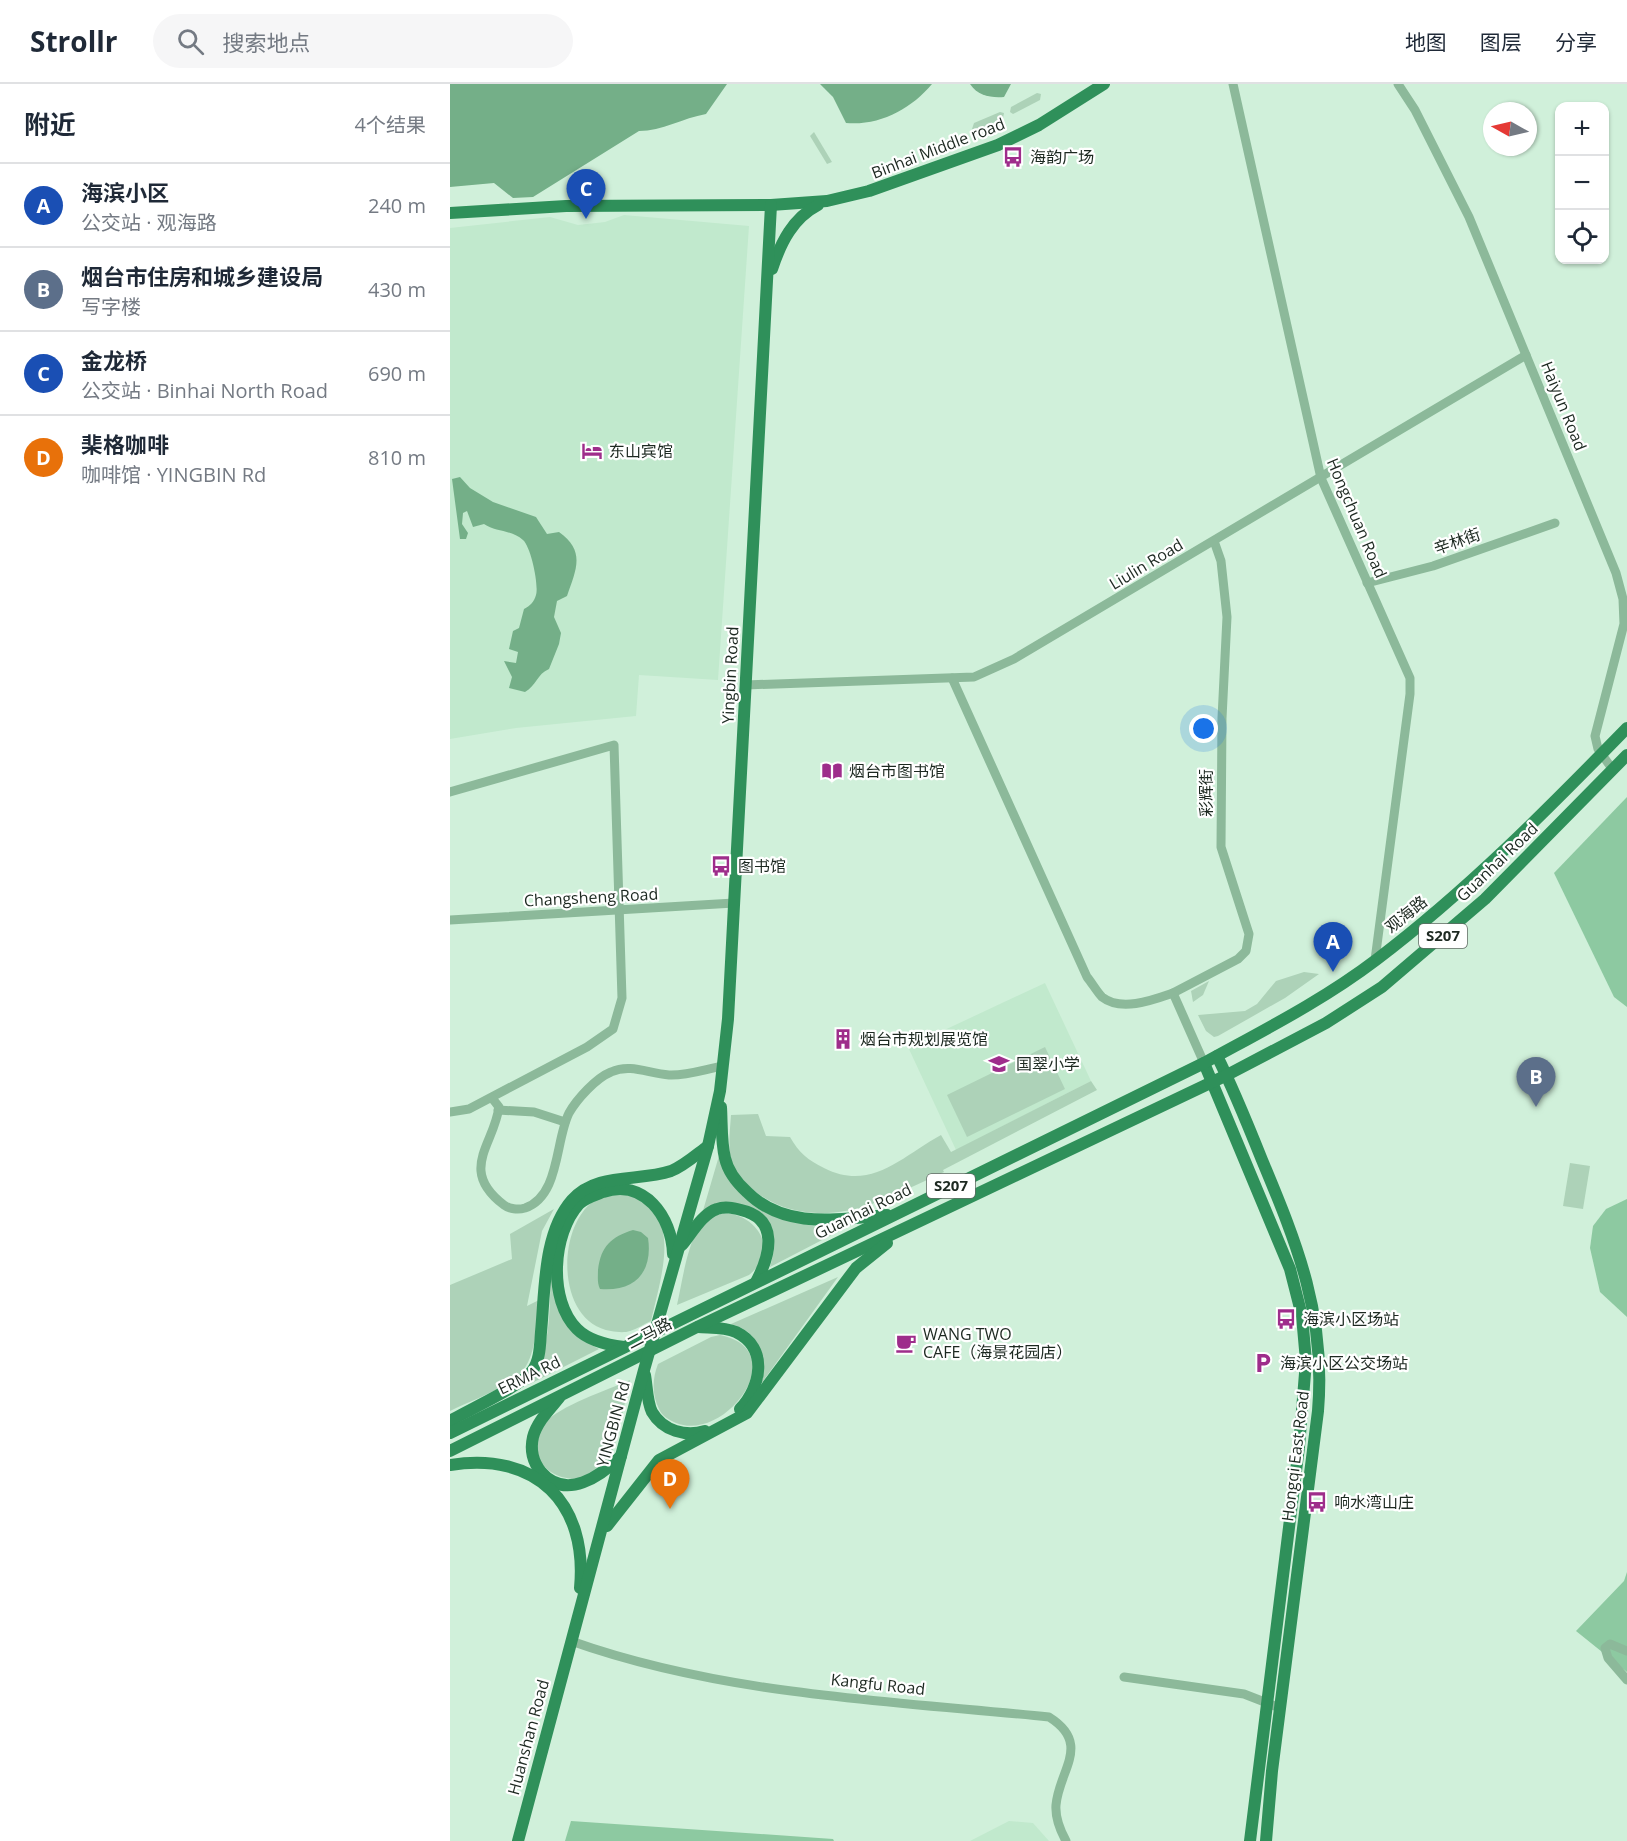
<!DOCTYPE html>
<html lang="zh">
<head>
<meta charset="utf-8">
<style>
  body { margin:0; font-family:"Open Sans","Noto Sans SC",sans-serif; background:#f6f6f7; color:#1f2937 }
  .controls { position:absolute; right:18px; top:18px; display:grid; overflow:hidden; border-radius:12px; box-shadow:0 2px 4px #0004 }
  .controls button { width:54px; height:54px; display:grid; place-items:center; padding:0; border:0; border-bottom:2px solid #e0e1e3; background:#fff; color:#1f2937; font:30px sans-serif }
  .compass { position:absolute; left:1033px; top:18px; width:54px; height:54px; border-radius:50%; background:#fff; box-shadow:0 2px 4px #0004; rotate:278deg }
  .you { position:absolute; left:754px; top:645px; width:21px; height:21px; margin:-15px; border:4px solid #fff; border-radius:50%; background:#1a73e8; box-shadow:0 0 0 9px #1a73e833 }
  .badge { display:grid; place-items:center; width:39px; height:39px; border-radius:50%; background:#9e2d8b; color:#fff; font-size:20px; font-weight:700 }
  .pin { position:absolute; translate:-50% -50px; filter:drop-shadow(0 2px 3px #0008) }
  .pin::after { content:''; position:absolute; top:32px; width:21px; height:18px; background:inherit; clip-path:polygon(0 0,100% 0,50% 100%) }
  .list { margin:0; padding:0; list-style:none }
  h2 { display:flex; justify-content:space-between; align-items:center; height:78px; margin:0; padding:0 24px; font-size:26px }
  h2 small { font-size:20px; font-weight:400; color:#747a83 }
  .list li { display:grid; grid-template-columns:39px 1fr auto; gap:18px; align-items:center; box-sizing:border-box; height:84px; padding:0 24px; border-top:2px solid #e0e1e3 }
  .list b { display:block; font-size:22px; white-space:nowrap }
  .list p { margin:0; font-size:20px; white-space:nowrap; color:#747a83 }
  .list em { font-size:20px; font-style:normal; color:#747a83 }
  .icon { flex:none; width:33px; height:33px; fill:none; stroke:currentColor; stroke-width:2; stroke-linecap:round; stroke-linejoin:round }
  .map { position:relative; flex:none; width:1177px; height:1757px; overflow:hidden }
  header { display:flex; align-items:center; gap:36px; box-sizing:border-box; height:84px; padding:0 30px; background:#fff; border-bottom:2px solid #e0e1e3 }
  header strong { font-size:28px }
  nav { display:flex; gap:33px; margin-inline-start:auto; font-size:21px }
  .search { width:420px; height:54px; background:#f6f6f7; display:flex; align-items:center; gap:15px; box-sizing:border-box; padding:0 21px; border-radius:33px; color:#747a83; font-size:22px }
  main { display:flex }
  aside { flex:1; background:#fff }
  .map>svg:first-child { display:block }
  .built { fill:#c1e9cd }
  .green { fill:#add2b8 }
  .forest { fill:#8dc9a1 }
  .water { fill:#74af88 }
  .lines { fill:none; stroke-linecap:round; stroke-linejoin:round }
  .minor { stroke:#8cb99a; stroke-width:9 }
  .major { stroke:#2f905a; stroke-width:12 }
  .labels { text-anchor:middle; stroke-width:4.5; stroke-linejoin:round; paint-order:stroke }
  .shield { fill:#fff; stroke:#616964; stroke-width:1.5 }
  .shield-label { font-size:15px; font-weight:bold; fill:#1d2921 }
  .street-label { font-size:16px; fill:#1d2921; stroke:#fff }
  .poi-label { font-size:16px; fill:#1d2921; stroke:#fff; text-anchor:start }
</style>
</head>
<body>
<header>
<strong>Strollr</strong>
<div class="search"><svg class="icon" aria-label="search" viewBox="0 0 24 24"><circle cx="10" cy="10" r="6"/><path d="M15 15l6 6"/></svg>搜索地点</div>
<nav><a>地图</a><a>图层</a><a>分享</a></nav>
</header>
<main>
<aside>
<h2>附近<small>4个结果</small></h2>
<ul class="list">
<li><span class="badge" style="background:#1a4fb4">A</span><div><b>海滨小区</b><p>公交站 · 观海路</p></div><em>240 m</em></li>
<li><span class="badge" style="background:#5c6f8a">B</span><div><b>烟台市住房和城乡建设局</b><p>写字楼</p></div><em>430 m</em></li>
<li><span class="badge" style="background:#1a4fb4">C</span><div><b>金龙桥</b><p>公交站 · Binhai North Road</p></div><em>690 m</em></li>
<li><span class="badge" style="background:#e8710a">D</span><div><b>棐格咖啡</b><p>咖啡馆 · YINGBIN Rd</p></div><em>810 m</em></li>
</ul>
</aside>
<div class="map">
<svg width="1177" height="1757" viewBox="0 0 1177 1757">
  <rect width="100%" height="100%" fill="#d0f0da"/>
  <g class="built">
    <path d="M174,131l125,11 -31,454 -79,-5 -3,41 -120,12 -66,11v-511l100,-11 28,8 27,-3z"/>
    <path d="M595,899l46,98 -135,69 -48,-103z"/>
    <path d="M559,1737l24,2 16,18h-79z"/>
  </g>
  <g class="green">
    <path d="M587,9l4,1 -1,6 -27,14 -3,-2 1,-5z"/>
    <path d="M550,28l4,1 -1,5 -27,13 -4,-2 2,-6z"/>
    <path d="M364,48l18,30 -5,2 -17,-28z"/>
    <path d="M854,888l15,2 -34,24 -67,38 -4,1 -8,-6 -8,-16 47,-4 12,-7 19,-23z"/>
    <path d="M759,897l-6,14 -10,7 -2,-11z"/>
    <path d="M595,963l20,42 -98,48 -20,-42z"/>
    <path d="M641,997l6,9 -154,80 1,2c-24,11 -48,23 -72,32 -42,15 -89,13 -122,-17 -6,-6 -14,-13 -17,-21 -6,-15 -3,-35 -2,-51l27,-1 8,22 24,1c9,16 18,23 34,31 47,24 77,-11 117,-33l10,17z"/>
    <path d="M271,1065l3,12 55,57 38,9 36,-3 -83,43c9,-30 0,-36 -19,-58l-49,5z"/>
    <path d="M1120,1079l20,3 -7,43 -20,-3z"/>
    <path d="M170,1109c67,11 41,83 31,128 -7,3 -14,8 -21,10 -6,2 -13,1 -19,0 -53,-8 -55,-97 -21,-127 9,-8 19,-9 30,-11z"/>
    <path d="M104,1125l-12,22 -15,75 12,-6c-3,21 -2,52 -15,69 -13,18 -54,32 -74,42v-126l62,-26 -2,-25z"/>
    <path d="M273,1129c35,1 57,38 26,62l-72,30c5,-21 11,-70 28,-85 4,-3 13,-5 18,-7z"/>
    <path d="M101,1187c7,41 8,58 48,78l-71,36c24,-31 21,-76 23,-114z"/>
    <path d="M388,1193l-77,107c5,-26 -1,-53 -30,-60z"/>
    <path d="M270,1251c74,15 6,108 -44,88 -7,-3 -14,-7 -17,-14 -7,-14 -7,-30 -1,-45l53,-27z"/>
    <path d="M180,1296c-6,23 -9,50 -18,72 -23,55 -103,15 -68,-28 16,-19 62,-33 86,-44z"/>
  </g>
  <g class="forest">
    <path d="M1177,713v210l-13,-10 -60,-124z"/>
    <path d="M1177,1115v118l-27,-25 -10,-44 3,-22 13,-17z"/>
    <path d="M1177,1488v100l-51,-41 48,-50z"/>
    <path d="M121,1737l262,18 1,2h-269z"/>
  </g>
  <g class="water">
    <path d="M0,0h277l-21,30c-23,4 -44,17 -67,17l-106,66 -20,1 -19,-15 -44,4z"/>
    <path d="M370,0h112c-21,25 -52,42 -86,39l-13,-26z"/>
    <path d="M520,0h41l-7,13c-13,1 -26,-1 -34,-13z"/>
    <path d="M10,393l10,11 23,14 43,15 11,17 12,-2c27,19 17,38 8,64l-10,5 -3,16 7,16 -2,11 -10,25c-12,5 -13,17 -24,23l-16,-4 3,-11 -8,-16 12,2 2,-11 -9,-3 4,-18 6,-3 5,-19c6,-3 10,-7 12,-14 3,-10 -5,-48 -13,-55 -11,-10 -27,-8 -39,-16l-11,3 -6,-16 -4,2 -1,11 6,9 -2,6h-6l-8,-60z"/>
    <path d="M183,1146l8,2 7,6c5,33 -12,54 -48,51 -3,-6 -2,-12 -2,-19 3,-24 13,-33 35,-40z"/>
  </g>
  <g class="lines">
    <g class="minor">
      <path d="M783,0l88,394 89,200v16l-35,266"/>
      <path d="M948,0l17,26 54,107 147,356 7,26 1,25 -29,112 3,13 15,21"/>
      <path d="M917,499l66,-17 122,-43"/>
      <path d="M502,594l135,299c5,6 10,15 15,20 19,15 51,3 71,-4l31,70"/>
      <path d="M296,601l228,-8 40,-18 512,-304"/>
      <path d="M0,708l164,-47 8,253 -9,31 -26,18 -118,62 -19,3"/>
      <path d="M0,836l284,-17"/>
      <path d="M723,909l65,-34 8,-8 3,-17 -28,-87 1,-129 5,-101 -6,-56 -7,-20"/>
      <path d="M42,1014l7,9c-5,38 -41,63 5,98 5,4 14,5 21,3 35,-12 30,-67 44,-95 8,-14 27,-35 42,-41 20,-9 38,2 58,3 17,1 37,-6 54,-9"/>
      <path d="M48,1026l36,2 31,10"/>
      <path d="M121,1557c152,54 319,60 478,76 43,27 10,53 7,88 -1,13 4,25 10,36"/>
      <path d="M1177,1567l-17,-7 -5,4 3,10 19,22"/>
      <path d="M674,1593l120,17 36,14"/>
    </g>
    <g class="major">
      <path d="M0,129l116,-7 205,-1 56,-4 42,-10 129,-46 41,-20 65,-41"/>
      <path d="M322,185c9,-27 21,-51 46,-64"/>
      <path d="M767,972c17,34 31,69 45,104 36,86 64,156 56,251l-46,360 -6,70"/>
      <path d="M754,979l86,206 12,47 4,45 -7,86 -49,394"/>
      <path d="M271,1023c1,16 0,35 4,51 3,14 11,24 22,34 38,38 91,27 140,23"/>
      <path d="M232,1161c10,-12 20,-31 35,-36 8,-3 16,-1 24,1 39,9 29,46 15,72"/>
      <path d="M248,1243c12,1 27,0 38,5 33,16 25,55 4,77"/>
      <path d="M174,1263c-17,-2 -35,-6 -47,-18 -29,-29 -25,-95 2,-125 6,-6 16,-9 24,-12 41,-14 69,25 70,62"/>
      <path d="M195,1291c2,11 2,27 7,37 11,19 34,25 53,19"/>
      <path d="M109,1314c-10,12 -22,24 -26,39 -3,13 0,25 8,35 25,29 60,4 80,-16"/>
      <path d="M0,1337c20,-12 70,-34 82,-50 8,-10 8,-26 9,-39 4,-41 2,-99 31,-132 25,-28 66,-18 99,-29 13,-5 26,-17 37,-25"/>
      <path d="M0,1349l754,-370c58,-32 118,-62 172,-103 91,-69 171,-150 251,-232"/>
      <path d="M0,1367l247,-124 530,-252 99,-52 56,-36 103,-88 142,-144"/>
      <path d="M0,1381c86,-14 138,38 130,123"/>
      <path d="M157,1442l52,-66 88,-47 109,-145 31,-25"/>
      <path d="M68,1757l126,-471 64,-224 12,-55 8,-72 43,-814"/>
    </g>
  </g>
  <defs>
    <g id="bus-bare" transform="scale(1.62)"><path d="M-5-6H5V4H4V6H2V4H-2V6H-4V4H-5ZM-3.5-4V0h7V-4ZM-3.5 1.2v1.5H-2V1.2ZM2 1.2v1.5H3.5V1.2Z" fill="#9e2d8b" stroke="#fff" stroke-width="2.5" paint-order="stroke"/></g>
    <g id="hotel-bare" transform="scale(1.62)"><path d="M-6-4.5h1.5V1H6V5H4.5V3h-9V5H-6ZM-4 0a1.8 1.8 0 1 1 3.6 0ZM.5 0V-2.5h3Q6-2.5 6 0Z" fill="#9e2d8b" stroke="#fff" stroke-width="2.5" paint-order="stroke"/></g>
    <g id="library-bare" transform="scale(1.62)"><path d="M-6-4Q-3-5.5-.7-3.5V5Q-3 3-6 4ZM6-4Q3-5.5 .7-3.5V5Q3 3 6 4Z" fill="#9e2d8b" stroke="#fff" stroke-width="2.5" paint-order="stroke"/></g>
    <g id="building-bare" transform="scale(1.62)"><path d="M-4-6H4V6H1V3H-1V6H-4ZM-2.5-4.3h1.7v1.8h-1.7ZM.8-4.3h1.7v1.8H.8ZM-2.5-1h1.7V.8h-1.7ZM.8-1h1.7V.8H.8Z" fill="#9e2d8b" stroke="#fff" stroke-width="2.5" paint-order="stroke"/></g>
    <g id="school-bare" transform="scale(1.62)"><path d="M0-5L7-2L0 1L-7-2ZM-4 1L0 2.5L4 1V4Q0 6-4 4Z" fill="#9e2d8b" stroke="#fff" stroke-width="2.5" paint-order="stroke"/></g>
    <g id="cafe-bare" transform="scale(1.62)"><path d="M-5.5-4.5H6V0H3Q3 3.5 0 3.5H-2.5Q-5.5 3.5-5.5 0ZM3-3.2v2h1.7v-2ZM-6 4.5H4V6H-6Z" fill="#9e2d8b" stroke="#fff" stroke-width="2.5" paint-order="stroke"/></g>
    <g id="parking-bare" transform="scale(1.62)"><path d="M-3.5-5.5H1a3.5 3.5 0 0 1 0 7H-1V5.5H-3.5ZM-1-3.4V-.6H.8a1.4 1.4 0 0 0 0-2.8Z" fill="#9e2d8b" stroke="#fff" stroke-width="2.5" paint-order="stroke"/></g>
  </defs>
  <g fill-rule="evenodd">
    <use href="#bus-bare" x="563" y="73"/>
    <use href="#hotel-bare" x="142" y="367"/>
    <use href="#library-bare" x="382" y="687"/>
    <use href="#bus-bare" x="271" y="782"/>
    <use href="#building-bare" x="393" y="955"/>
    <use href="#school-bare" x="549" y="980"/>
    <use href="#bus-bare" x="836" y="1235"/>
    <use href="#cafe-bare" x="456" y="1259"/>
    <use href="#parking-bare" x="813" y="1279"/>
    <use href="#bus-bare" x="867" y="1418"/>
  </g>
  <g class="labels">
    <g class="shield">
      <rect x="969" y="840" width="48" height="24" rx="4.5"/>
      <rect x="477" y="1090" width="48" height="24" rx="4.5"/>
    </g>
    <g class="shield-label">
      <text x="993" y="857">S207</text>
      <text x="501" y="1107">S207</text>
    </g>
    <g class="street-label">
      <text transform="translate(488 64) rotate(-21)" y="6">Binhai Middle road</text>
      <text transform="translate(1114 322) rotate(68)" y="6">Haiyun Road</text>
      <text transform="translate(907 434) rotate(67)" y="6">Hongchuan Road</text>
      <text transform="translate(1007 457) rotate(-19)" y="6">辛林街</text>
      <text transform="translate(696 480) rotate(-31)" y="6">Liulin Road</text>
      <text transform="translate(280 591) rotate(-87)" y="6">Yingbin Road</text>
      <text transform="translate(756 709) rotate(-90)" y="6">彩辉街</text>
      <text transform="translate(1047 778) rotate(-44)" y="6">Guanhai Road</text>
      <text transform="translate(141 813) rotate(-3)" y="6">Changsheng Road</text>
      <text transform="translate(956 830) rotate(-39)" y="6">观海路</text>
      <text transform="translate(413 1127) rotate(-26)" y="6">Guanhai Road</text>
      <text transform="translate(199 1249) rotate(-28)" y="6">二马路</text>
      <text transform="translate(79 1291) rotate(-26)" y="6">ERMA Rd</text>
      <text transform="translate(163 1340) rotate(-75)" y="6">YINGBIN Rd</text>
      <text transform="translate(845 1372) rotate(-83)" y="6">Hongqi East Road</text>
      <text transform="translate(428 1600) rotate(6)" y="6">Kangfu Road</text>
      <text transform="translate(78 1653) rotate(-75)" y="6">Huanshan Road</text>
    </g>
    <g class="poi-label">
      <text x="580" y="79">海韵广场</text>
      <text x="159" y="373">东山宾馆</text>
      <text x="399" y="693">烟台市图书馆</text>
      <text x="288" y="788">图书馆</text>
      <text x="410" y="961">烟台市规划展览馆</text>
      <text x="566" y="986">国翠小学</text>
      <text x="853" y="1241">海滨小区场站</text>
      <text x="473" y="1256">WANG TWO<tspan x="473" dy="18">CAFE（海景花园店）</tspan></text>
      <text x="830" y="1285">海滨小区公交场站</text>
      <text x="884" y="1424">响水湾山庄</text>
    </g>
  </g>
</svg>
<div class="controls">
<button>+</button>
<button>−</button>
<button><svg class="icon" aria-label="locate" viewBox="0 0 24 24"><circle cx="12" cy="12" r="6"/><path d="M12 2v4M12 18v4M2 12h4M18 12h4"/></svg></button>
</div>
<svg class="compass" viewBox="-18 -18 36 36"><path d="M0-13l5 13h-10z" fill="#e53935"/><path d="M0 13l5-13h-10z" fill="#747a83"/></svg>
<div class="you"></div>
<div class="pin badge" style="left:883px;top:888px;background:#1a4fb4">A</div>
<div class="pin badge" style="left:1086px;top:1023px;background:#5c6f8a">B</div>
<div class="pin badge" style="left:136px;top:135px;background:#1a4fb4">C</div>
<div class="pin badge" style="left:220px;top:1425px;background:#e8710a">D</div>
</div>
</main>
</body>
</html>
